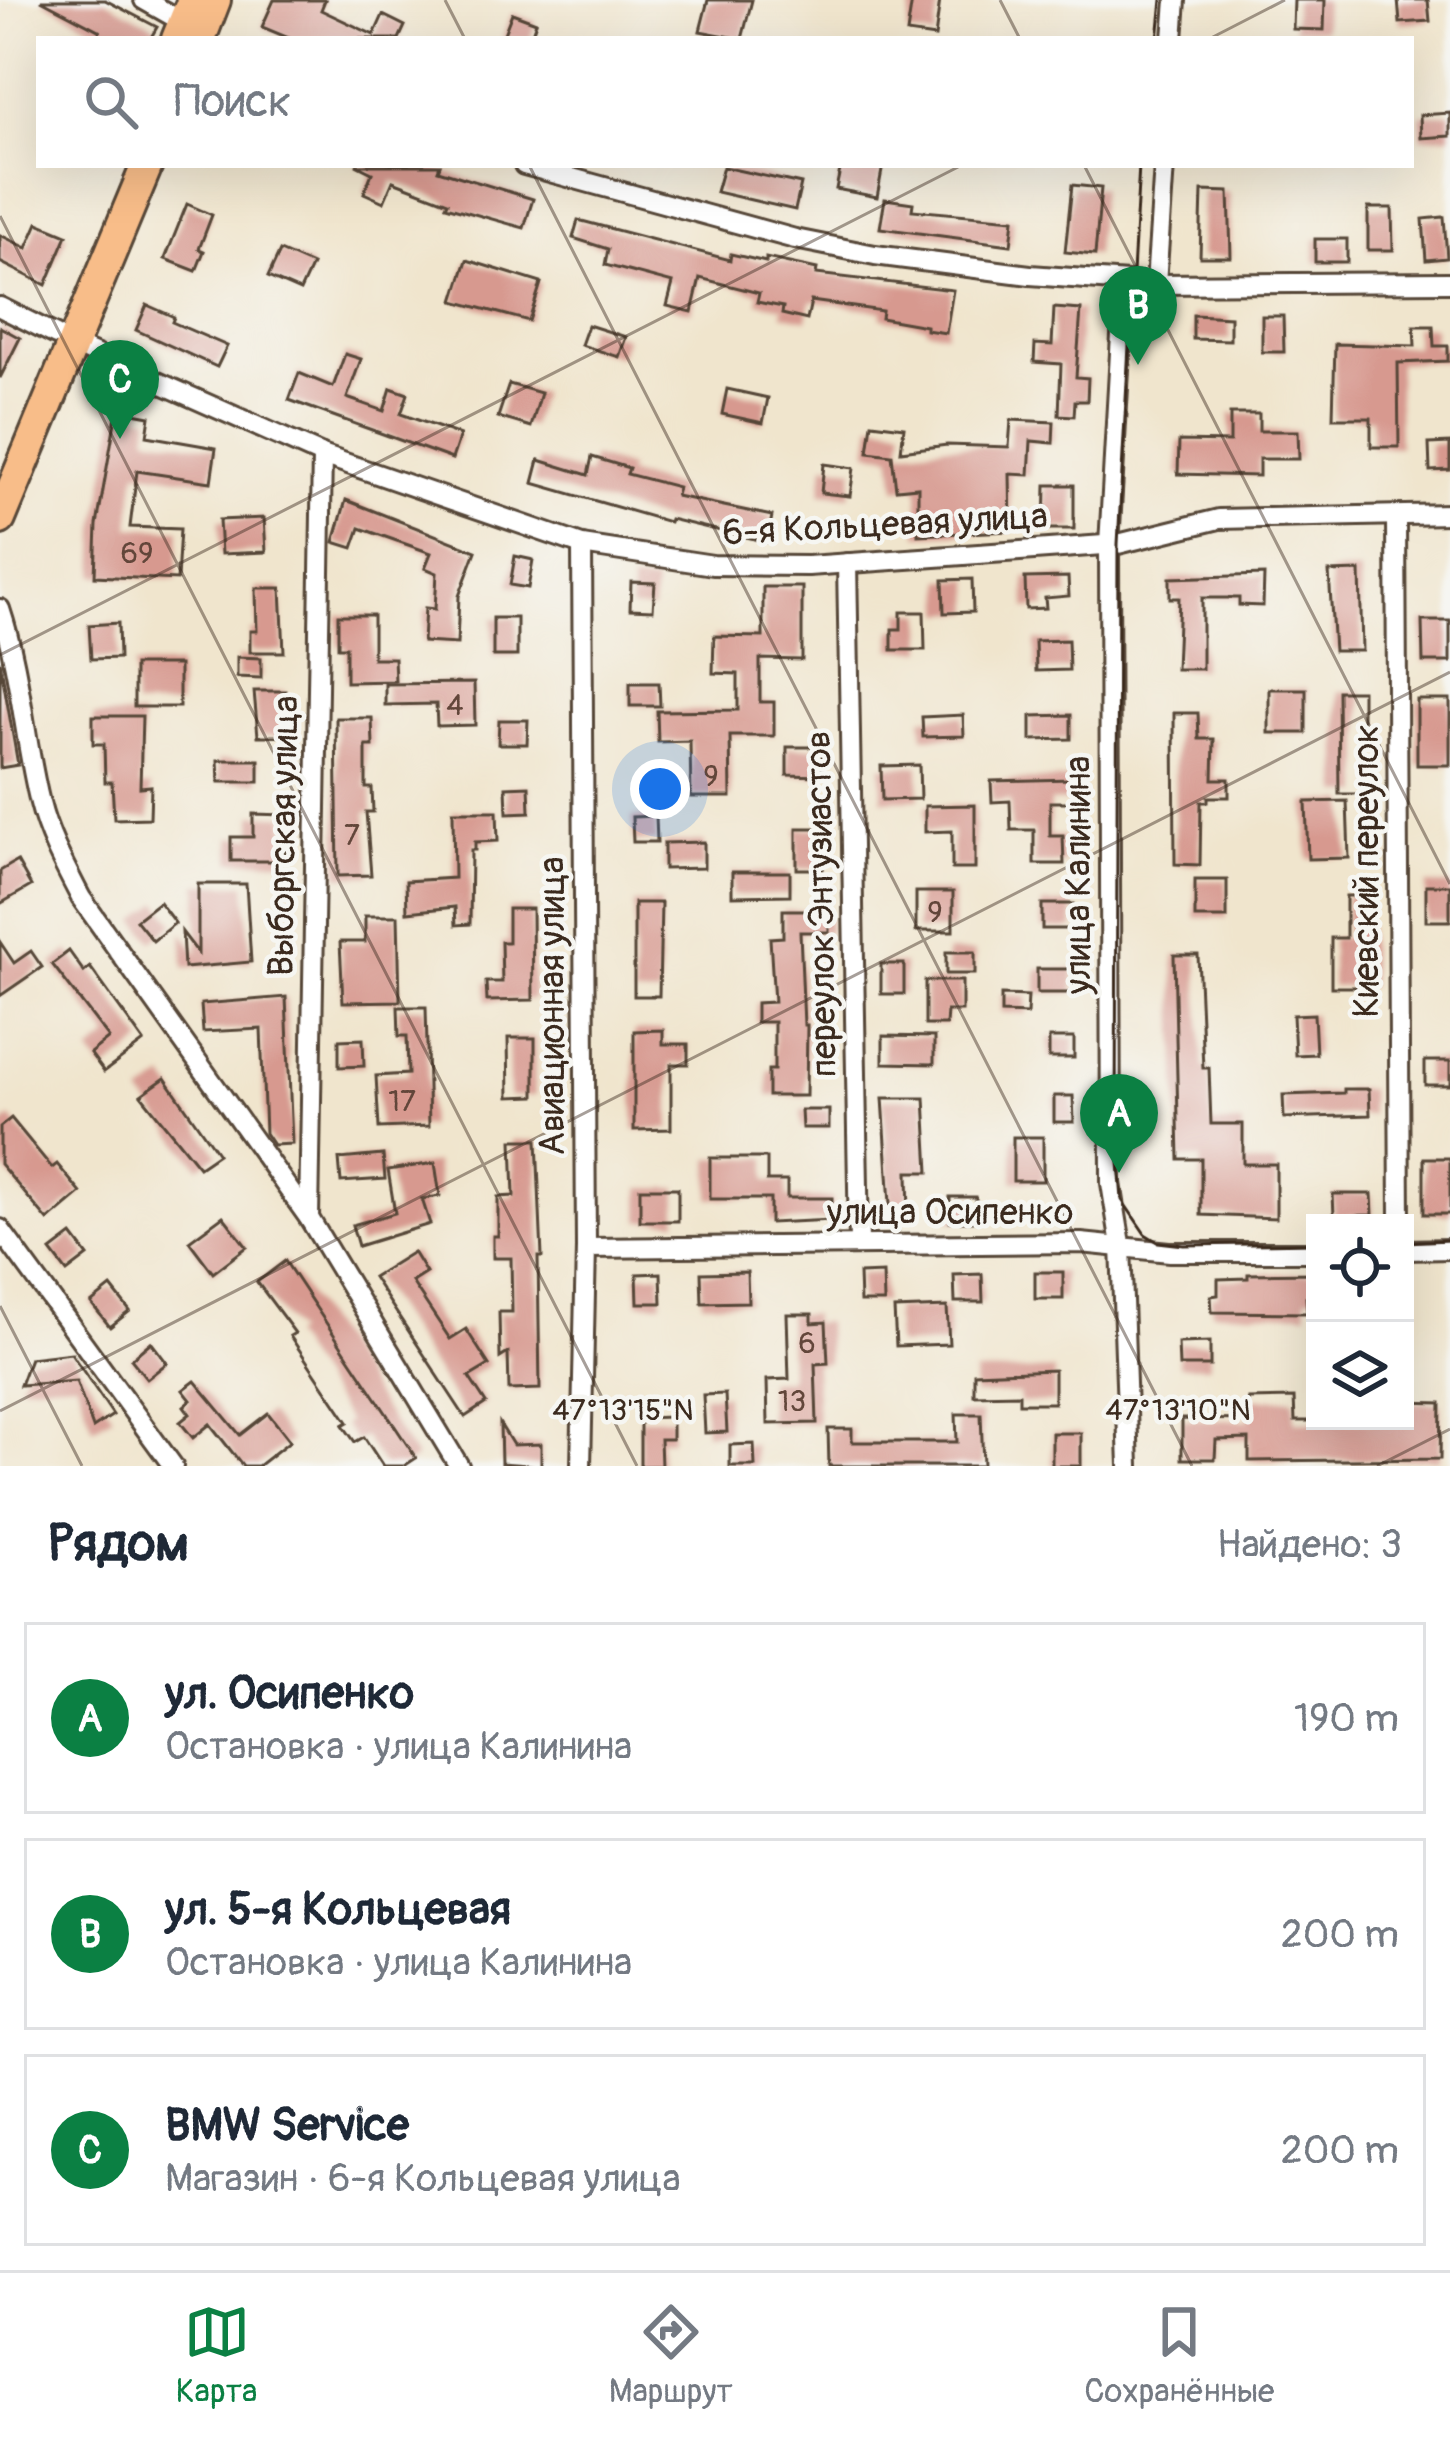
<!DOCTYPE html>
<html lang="ru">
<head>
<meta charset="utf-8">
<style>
  body { margin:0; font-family:Pangolin,sans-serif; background:#f2f2f3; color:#1f2937 }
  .controls { position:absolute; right:36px; bottom:36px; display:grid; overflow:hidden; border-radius:0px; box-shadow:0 12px 48px #0002 }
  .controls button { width:108px; height:108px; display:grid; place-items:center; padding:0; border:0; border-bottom:3px solid #e0e1e3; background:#fff; color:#1f2937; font:60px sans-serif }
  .you { position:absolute; left:660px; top:789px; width:42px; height:42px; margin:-30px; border:9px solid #fff; border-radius:50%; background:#1a73e8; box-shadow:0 0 0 18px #1a73e833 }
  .badge { display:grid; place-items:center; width:78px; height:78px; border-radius:50%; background:#0b8043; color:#fff; font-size:39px; font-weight:700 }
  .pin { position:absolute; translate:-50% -99px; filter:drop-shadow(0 3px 6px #0008) }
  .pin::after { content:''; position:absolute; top:63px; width:42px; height:36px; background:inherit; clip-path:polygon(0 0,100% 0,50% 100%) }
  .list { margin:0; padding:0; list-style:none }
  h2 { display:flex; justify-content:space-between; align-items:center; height:156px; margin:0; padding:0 48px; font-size:51px }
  h2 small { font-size:39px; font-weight:400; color:#747a83 }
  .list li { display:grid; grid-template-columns:78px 1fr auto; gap:36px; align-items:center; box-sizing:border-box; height:192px; margin:0 24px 24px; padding:0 24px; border:3px solid #e0e1e3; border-radius:0px }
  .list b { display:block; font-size:45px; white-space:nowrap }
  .list p { margin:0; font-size:39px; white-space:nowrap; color:#747a83 }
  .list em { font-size:39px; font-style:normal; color:#747a83 }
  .icon { flex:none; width:66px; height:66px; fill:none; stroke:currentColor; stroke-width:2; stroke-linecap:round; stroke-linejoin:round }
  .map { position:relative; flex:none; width:1450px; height:1466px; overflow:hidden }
  .search { position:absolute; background:#fff; box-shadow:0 12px 48px #0002; left:36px; right:36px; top:36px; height:132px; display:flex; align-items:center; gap:30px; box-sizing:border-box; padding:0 42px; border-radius:0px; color:#747a83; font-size:45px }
  .sheet { height:804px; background:#fff }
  nav { display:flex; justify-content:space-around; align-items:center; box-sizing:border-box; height:168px; border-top:3px solid #e0e1e3; background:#fff; font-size:33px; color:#747a83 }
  nav a { display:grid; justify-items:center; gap:6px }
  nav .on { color:#0b8043 }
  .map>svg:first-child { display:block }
  .building { fill:#d7998f }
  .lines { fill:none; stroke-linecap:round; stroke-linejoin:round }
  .minor-casing { stroke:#564638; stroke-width:24 }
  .primary-casing { stroke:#564638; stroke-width:36 }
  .minor { stroke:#fff; stroke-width:18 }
  .primary { stroke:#f8bd89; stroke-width:30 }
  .tram { stroke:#3b2a1e; stroke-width:3 }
  .ticks { fill:none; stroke:#3b2a1e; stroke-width:3; stroke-opacity:0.45 }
  .labels { text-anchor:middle; stroke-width:9; stroke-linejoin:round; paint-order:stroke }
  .number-label { font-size:30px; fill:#62463a }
  .street-label { font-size:36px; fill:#3b2a1e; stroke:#f6f6f2 }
  .ticks-label { font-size:30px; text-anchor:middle; fill:#3b2a1e; stroke:#f6f6f2; stroke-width:9; stroke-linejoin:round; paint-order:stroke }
</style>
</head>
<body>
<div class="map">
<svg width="1450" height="1466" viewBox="0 0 1450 1466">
  <rect width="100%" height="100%" fill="#f6f6f2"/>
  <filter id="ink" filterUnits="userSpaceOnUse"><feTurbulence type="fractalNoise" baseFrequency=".00833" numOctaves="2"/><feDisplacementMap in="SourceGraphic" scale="24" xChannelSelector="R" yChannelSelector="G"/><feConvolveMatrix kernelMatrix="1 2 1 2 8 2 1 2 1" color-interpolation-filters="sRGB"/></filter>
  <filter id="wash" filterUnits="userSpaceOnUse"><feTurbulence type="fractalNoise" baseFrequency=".004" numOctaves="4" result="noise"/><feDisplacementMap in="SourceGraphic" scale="48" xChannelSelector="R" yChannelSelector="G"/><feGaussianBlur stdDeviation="2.7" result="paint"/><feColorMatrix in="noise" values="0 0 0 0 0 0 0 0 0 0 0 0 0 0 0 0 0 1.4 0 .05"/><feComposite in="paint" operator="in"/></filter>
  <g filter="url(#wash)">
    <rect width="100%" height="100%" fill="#f0e5cd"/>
    <g id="blocks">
      <g class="building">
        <path d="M41,0h64l52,27 -7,12h-54l4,-8z"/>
        <path d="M274,0h51l-4,10 53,25 9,-20 22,11 -6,13h-108l-29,-12z"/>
        <path d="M708,0h44l-10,39 -42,-8z"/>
        <path d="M912,0h28l-5,37 -28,-4z"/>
        <path d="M1294,0h31l-1,30 -31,-1z"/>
        <path d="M1398,0h30l2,21 -30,2z"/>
        <path d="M512,13l24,9 -6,17h-28z"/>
        <path d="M1450,113v23l-29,2 -1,-23z"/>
        <path d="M356,165h84l-2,5 95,29 -9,29 -78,-22 2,-4 -55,-21 -9,21 -20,-9 8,-20z"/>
        <path d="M841,165h42l-6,32 -41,-8z"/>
        <path d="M723,167l78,17 -6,26 -79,-18z"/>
        <path d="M1072,185l29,3 -6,67 -30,-3z"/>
        <path d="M1202,191l27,1 2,65h-31z"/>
        <path d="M885,199l28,4 -1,7 102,9 -3,26 -131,-17z"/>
        <path d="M187,204l25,11 -13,34 5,2 -8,20 -31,-12z"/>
        <path d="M1368,208h24l1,42h-25z"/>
        <path d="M1444,217l3,41 -21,2 -3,-41z"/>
        <path d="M578,220l152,40 1,-6 35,8v-4l51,11 -1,5 137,16 -7,43 -20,-3v-4l-45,-8 1,-7 -71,-10 -4,19 -25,-6 1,-7 -26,-5 2,-9 -59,-15 -8,34 -25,-6 6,-23 -68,-18 3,-16 -35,-11z"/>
        <path d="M38,223l29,12 -21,50 -46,-23v-27l27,13z"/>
        <rect x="1315" y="239" width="32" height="23"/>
        <path d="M280,251l32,14 -12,26 -32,-14z"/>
        <path d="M467,260l74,23 -12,38 -75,-20z"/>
        <path d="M147,305l27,12 -2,5 55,24 -10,21 -81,-37z"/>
        <path d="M1054,308l27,2 -5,67 12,1 -1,23h-12l-1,15 -15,-1 2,-51 -27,-2 1,-18 17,1z"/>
        <path d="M1193,315l37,2v23l-37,-1z"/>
        <path d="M1262,316h21l1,36h-22z"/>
        <path d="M588,325l38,12 -7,20 -38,-12z"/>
        <path d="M1414,326h19l1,20h14v15l-50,2 1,84h-28v-29h-38l2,-74 80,2z"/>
        <path d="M0,327l20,11 -20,40z"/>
        <path d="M345,354l16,5 -14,39 37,13 7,-23 17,6 -7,20 59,21 -8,24 -163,-59 10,-27 34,14z"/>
        <path d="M509,384l32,9 -10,34 -33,-10z"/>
        <path d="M727,389l41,9 -5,25 -41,-9z"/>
        <path d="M117,410l33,6 -3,20 69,12 -5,34 -74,-11 -7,56 50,2 -3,51 -82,-4 2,-51z"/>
        <path d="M1230,414h29v17h39l1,28h-40v17l-81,-2 1,-33 51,1z"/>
        <path d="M1011,420l43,2 -1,21 -22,-2 -2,34 -19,-1 1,57 -93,4v-48l-22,2 -4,-34 -24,-3 4,-29 32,4 -3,24 46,-6 62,2z"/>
        <path d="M1450,443v27l-20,1 -1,-27z"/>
        <path d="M592,457l37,11 -2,6 51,13 -2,9 96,20 -5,26 -97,-23 -1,3 -136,-39 6,-23 49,15z"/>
        <path d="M824,464l30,4 -4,28 -29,-3z"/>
        <path d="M1046,485h28v44h-29z"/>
        <path d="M346,500l130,51 -17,45 -2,48 -34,-2 2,-34 10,1 2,-36 -12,-5 6,-15 -71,-25 -7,20 -19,-6z"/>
        <path d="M264,518l2,34 -45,2 -2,-34z"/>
        <path d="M515,556l18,4 -5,28 -18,-3z"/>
        <path d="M1360,571l2,80h-28l-5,-79z"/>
        <path d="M1264,575l-1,31 -24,-1v-7h-37v71h-26l3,-71h-9v-20z"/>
        <path d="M1068,577l1,19 -24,2 1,10 -20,1 -1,-31z"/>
        <path d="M972,579l1,33 -29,1 -1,-33z"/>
        <path d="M631,582l24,1 -2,27 -23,-1z"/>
        <path d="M763,587h39v73l-42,-1v43h14v34h-44l1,61h-40l-1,-56 -32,1 -1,-31 81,-1v-36l-25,-1 1,-37 49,1z"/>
        <path d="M256,588h25l3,64h-34v-21h7z"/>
        <path d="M901,612h23l1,38h-33v-21h9z"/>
        <path d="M338,615h35v43h21l1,23 -49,1v-35h-8z"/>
        <rect x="493" y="618" width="24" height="38"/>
        <path d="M1422,621h28v41h-27z"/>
        <path d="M118,623l1,35 -28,1 -2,-34z"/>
        <path d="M1068,640l1,30 -33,1 -1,-30z"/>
        <path d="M237,657l24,1v20l-24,-1z"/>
        <path d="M0,661l18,104 -18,3z"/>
        <rect x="134" y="665" width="45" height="42"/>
        <path d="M474,683l1,42 -38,1 -1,-22 -51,1v-21z"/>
        <path d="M630,683h29l1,23h-30z"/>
        <rect x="1269" y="689" width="37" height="44"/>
        <path d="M254,691h31l-1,45h-26z"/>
        <path d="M1338,691h24v103h-23z"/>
        <rect x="1417" y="700" width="33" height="65"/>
        <path d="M1174,713h24l1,26h15l-1,40h16v18h-21v5h-7l-1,63 -25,-1z"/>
        <path d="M963,715l1,21 -41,1 -1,-20z"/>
        <path d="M1071,715v24l-40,1v-24z"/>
        <path d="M93,716h49l-2,71 11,-1 -1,32 -36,1 -2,-37h-7l-1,-38h-11z"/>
        <path d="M336,718h36l1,28h-7v42h6l1,24h-7l5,63 -33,1z"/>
        <path d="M499,720h29l-1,24h-29z"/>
        <path d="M787,747h35v29l-35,-1z"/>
        <path d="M218,760h41v22h-40z"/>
        <path d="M919,765l1,34 -38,1 -1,-34z"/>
        <path d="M1072,779v23h-22v34h13l1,28h-30v-34h-23l-1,-29 -18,1 -1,-21z"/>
        <path d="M529,786l1,26 -23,1 -1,-26z"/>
        <path d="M1347,801l2,57 -41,1 -2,-57z"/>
        <path d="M975,805v64h-23v-38l-27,1v-26z"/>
        <path d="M453,811h44l1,30 -23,1v8h-4l-1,74 -14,1 -1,-18 -48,5 -1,-31 48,-3z"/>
        <path d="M253,814l32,1v46h-54v-24h22z"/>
        <path d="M656,816l1,26h-24l-1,-25z"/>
        <rect x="797" y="828" width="26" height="41"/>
        <path d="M704,842v26l-40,1v-26z"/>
        <path d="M17,861l14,25 -31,18v-33z"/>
        <path d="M732,872h58v23l-58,1z"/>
        <rect x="1195" y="880" width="32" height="38"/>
        <path d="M198,884h48l5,78 -67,6 -2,-36 16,21z"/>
        <rect x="1426" y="885" width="24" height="36"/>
        <rect x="916" y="892" width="37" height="39"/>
        <path d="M1346,896h21l4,91h-40v-49h15z"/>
        <path d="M159,902l16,21 -22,18 -17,-21z"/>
        <path d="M634,903h27l-2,93h-25z"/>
        <rect x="1042" y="904" width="31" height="25"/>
        <path d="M508,909h24l1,91 -46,1 -1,-19h16l-1,-40h7z"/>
        <path d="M783,910h46v22h-29l4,93h3l-1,71h-38v-26h6v-48h-18v-19l18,-1 -4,-64 13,-1z"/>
        <path d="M365,916h33l2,85 -57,1 -3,-60h25z"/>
        <path d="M0,942l14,21 17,-12 11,16 -42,29z"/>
        <path d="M69,951l15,21 6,-5 54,75 -40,30 -14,-19 19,-15 -57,-74z"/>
        <rect x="946" y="952" width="29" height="22"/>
        <path d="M1174,955h24l5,113h6l2,56h32v40h33v54l-75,-3v-56h-22z"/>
        <rect x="881" y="964" width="23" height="30"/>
        <rect x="1037" y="969" width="37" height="24"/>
        <path d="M925,981h37v30h-15l-1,14h-21z"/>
        <path d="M1001,995l27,1 -1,18 -26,-1z"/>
        <path d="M286,997l6,147 -19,1 -8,-12 -4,-104 -58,3 -2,-28z"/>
        <path d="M398,1007h28l3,119 -50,2 -3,-52 32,-2 -1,-38h-8z"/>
        <path d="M1314,1014l2,40 -21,1 -2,-40z"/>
        <path d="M663,1030v14h25v20h-17v65l-37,1v-99z"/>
        <path d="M883,1036l51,1v27l-51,-1z"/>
        <path d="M508,1038h27v58l-26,1z"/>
        <rect x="1049" y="1038" width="25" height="20"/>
        <path d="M363,1039l1,27 -25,1v-27z"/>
        <rect x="1425" y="1061" width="25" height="24"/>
        <path d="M165,1078l53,76 -19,13 -58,-72z"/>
        <path d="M1344,1089h25l1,26 -86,3 -1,-23 61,-2z"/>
        <path d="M1054,1096h19l1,26h-20z"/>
        <path d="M883,1098h42l4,74h-21l1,47h-18z"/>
        <path d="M801,1110h28v18h-27z"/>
        <path d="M11,1118l41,50 5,-4 24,29 -33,28 -48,-57v-37z"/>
        <rect x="1013" y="1137" width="30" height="44"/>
        <path d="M512,1140h25l5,117h-4l2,132 -31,1 -1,-37 -8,5 -1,-46h13l-1,-54h-18v-22h5v-39l16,-1z"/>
        <path d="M383,1155l2,24 -44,3 -2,-23z"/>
        <path d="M710,1158h57v23h20v17h45v22l-62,3v-24h-60z"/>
        <rect x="1424" y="1158" width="26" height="56"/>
        <path d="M435,1163l5,33 -18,3 8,25 -72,22 -6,-21 43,-12 -7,-43z"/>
        <rect x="640" y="1188" width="38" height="33"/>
        <path d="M1333,1194h39l1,21 -39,1z"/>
        <rect x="950" y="1197" width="26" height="24"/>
        <path d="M223,1216l24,31 -34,26 -24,-32z"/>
        <path d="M72,1235l16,21 -21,16 -16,-21z"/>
        <path d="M413,1252l13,21 -14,9 38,57 16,-10 23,36 -20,12 17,26 -21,14 -92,-140z"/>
        <path d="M285,1261l131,197 -12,8h-21l-19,-29 -9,5 -12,-17 5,-3 -58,-86 5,-3 -38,-51z"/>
        <path d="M747,1272l1,30 -46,1 -1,-30z"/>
        <rect x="1035" y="1272" width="28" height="27"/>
        <path d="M661,1273l1,30h-24l-1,-29z"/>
        <path d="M883,1273l1,29h-24l-1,-28z"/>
        <path d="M1315,1273v24h-9l1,16 -95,-1 -1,-16 7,-1v-16l30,-1v-4z"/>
        <path d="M982,1274l1,28h-28l-1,-27z"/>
        <path d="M111,1287l19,24 -20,16 -19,-24z"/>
        <path d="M947,1307l2,37 -53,2 -2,-37z"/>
        <path d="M787,1314h25v9l14,-1 2,41 -13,1 2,59 -49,1 -1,-44 22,-1z"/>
        <path d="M151,1342l16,21 -20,16 -16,-20z"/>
        <path d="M1210,1342v24h-31l-1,-23z"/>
        <path d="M71,1353l42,62 -20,13 -17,-47 -56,4 10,-27z"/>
        <path d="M1054,1370v33h-35v-9l-45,1v-22z"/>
        <path d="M195,1381l45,54 28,-22 22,28 -32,25h-15l-33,-42 -17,14 -13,-16 10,-8 -6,-8 7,-6 -8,-10z"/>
        <path d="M725,1394l2,38 -22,1 -2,-38z"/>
        <path d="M1294,1398l1,23h110v-19l36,1 -1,56 -191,2v-22l-33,1 -1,19h-33v-40l67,1 -1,-21z"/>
        <path d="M956,1414h25l2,52h-154l-1,-37h24v13h105z"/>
        <path d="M672,1417v22h-12l1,27h-21v-48z"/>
        <path d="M500,1424l13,21 28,-1v22l-40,-3z"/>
        <rect x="1052" y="1433" width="29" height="33"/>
        <path d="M754,1444l1,22h-25v-21z"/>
      </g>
    </g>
  </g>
  <g filter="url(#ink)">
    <use href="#blocks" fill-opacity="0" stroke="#564638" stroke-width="3"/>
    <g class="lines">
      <g class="minor-casing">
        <g id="minor">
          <path d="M144,0l46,26"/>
          <path d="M1173,39l3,-39"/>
          <path d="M524,165l271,74 80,16 155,20 126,9 294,-2"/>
          <path d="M1124,283l-15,262 2,638 10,62 8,221"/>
          <path d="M1156,284l8,-119"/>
          <path d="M0,307l56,28"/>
          <path d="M72,344l250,111 260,90 131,20 95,1 310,-22 101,-25 231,-5"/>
          <path d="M1396,518l4,705"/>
          <path d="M847,563l12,681"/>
          <path d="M0,609c21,63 24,130 40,194 8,33 25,64 41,95l228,320 150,248"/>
          <path d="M309,1218l13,-763"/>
          <path d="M0,1229l173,237"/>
          <path d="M586,1248l495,-5 89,9h145"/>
          <path d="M1405,1250l45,-1"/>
          <path d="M581,1466l5,-218 -4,-703"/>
        </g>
      </g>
      <g class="primary-casing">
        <g id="primary">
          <path d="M177,39l16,-39"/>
          <path d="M200,39l15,-39"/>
          <path d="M0,519l147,-354"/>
        </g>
      </g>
      <use href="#minor" class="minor"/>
      <use href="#primary" class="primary"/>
      <g class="tram">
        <path d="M1158,39l4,-39"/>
        <path d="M1139,165l-21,379 -2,582 6,74 23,34 13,8 26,3 131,-2"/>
        <path d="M1405,1242l45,-2"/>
      </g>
    </g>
  </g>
  <path class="ticks" d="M445,0l20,39M1000,0l20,39M1209,39l76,-39M529,165l663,1301M1084,165l366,719M0,216l637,1250M0,655l962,-490M0,1306l82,160M0,1411l1450,-739M1377,1466l73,-37"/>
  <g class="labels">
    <g class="number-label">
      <text x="137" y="563">69</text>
      <text x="455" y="715">4</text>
      <text x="711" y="786">9</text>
      <text x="352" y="845">7</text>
      <text x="935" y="922">9</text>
      <text x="402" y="1111">17</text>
      <text x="807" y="1353">6</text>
      <text x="792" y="1411">13</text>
    </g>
    <g class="street-label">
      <text transform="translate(885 523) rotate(-3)" y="13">6-я Кольцевая улица</text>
      <text transform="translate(282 836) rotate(-89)" y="13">Выборгская улица</text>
      <text transform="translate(1365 871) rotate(-90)" y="13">Киевский переулок</text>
      <text transform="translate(1077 875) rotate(-90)" y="13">улица Калинина</text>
      <text transform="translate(820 904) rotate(-91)" y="13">переулок Энтузиастов</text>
      <text transform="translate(551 1006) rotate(-90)" y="13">Авиационная улица</text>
      <text x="950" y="1224">улица Осипенко</text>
    </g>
  </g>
  <g class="ticks-label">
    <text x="623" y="1420">47°13'15"N</text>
    <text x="1178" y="1420">47°13'10"N</text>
  </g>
</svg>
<div class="controls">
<button><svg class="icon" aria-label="locate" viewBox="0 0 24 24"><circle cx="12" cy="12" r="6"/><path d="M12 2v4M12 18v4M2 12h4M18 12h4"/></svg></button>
<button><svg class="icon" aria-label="layers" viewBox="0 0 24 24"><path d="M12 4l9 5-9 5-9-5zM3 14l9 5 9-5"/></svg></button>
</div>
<div class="you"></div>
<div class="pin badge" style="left:1119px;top:1173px">A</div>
<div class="pin badge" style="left:1138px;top:365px">B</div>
<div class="pin badge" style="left:120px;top:439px">C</div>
<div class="search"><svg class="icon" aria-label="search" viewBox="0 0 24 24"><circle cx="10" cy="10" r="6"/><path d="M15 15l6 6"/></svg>Поиск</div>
</div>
<section class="sheet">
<h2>Рядом<small>Найдено: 3</small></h2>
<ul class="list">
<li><span class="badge">A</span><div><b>ул. Осипенко</b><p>Остановка · улица Калинина</p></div><em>190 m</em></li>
<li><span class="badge">B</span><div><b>ул. 5-я Кольцевая</b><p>Остановка · улица Калинина</p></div><em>200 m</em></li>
<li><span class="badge">C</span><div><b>BMW Service</b><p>Магазин · 6-я Кольцевая улица</p></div><em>200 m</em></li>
</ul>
</section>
<nav>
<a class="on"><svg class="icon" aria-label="map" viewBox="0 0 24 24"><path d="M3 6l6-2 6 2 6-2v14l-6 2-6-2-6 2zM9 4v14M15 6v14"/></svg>Карта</a>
<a><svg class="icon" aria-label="directions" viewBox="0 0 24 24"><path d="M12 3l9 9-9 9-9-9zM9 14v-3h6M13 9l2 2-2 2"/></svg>Маршрут</a>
<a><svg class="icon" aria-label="saved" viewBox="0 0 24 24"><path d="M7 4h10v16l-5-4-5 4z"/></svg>Сохранённые</a>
</nav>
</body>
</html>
